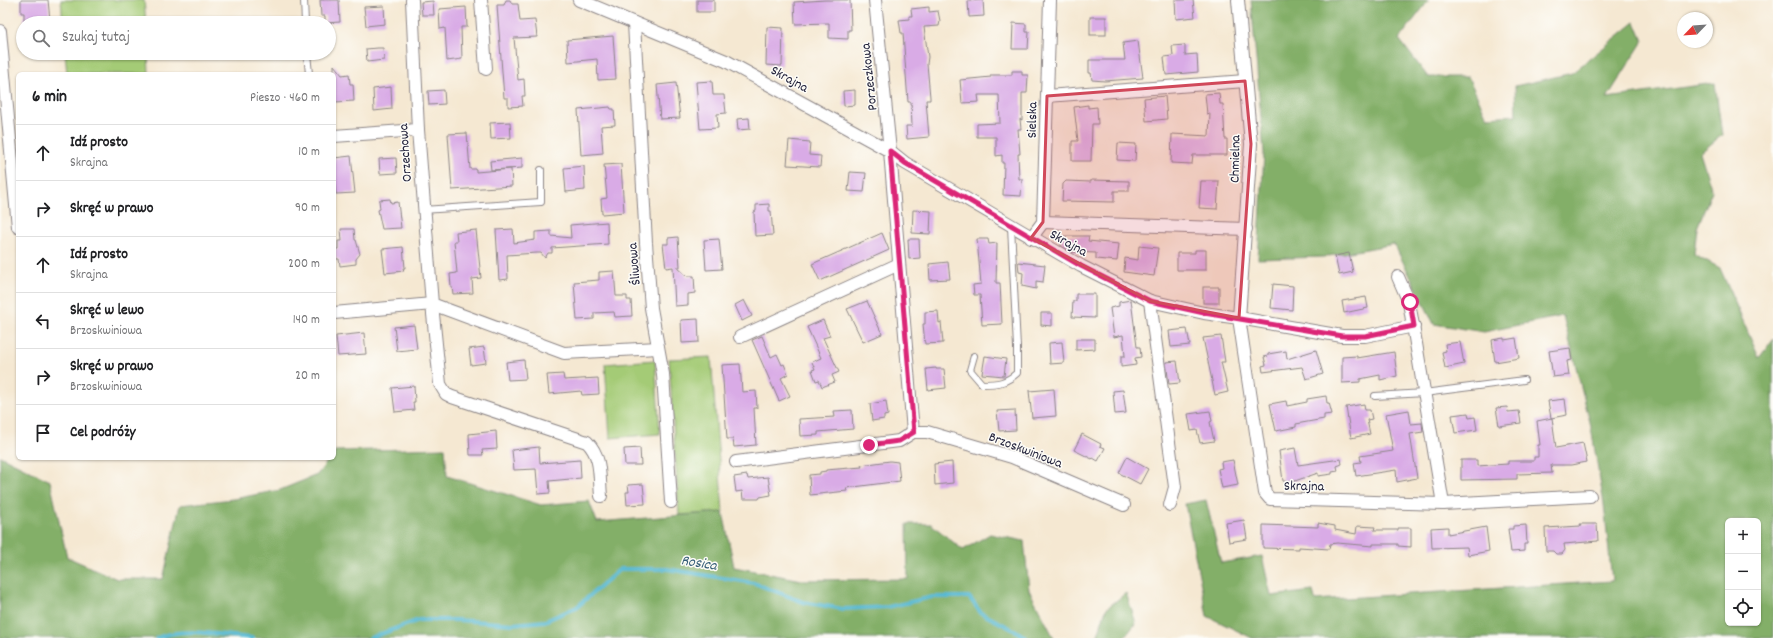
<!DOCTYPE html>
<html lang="pl">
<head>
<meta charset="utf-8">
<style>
  body { margin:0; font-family:Dekko,sans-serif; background:#f2f2f2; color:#202124 }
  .controls { position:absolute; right:12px; bottom:12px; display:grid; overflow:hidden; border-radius:6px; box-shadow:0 1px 3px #0004 }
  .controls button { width:36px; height:36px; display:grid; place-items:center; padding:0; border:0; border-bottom:1px solid #e0e0e0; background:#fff; color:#202124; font:20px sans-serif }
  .compass { position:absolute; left:1677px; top:12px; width:36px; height:36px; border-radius:50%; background:#fff; box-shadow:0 1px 3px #0004; rotate:245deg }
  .stop { position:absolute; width:12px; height:12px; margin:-9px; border:3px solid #db2777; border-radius:50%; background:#fff }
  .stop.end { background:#db2777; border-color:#fff; box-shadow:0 1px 4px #0008 }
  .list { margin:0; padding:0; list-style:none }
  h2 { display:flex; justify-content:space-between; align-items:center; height:52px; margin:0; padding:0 16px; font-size:17px }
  h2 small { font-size:13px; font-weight:400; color:#757577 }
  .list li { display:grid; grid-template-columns:26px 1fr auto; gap:12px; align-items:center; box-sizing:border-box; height:56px; padding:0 16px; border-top:1px solid #e0e0e0 }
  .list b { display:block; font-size:15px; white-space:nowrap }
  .list p { margin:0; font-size:13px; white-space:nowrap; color:#757577 }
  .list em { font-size:13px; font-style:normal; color:#757577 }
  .icon { flex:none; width:22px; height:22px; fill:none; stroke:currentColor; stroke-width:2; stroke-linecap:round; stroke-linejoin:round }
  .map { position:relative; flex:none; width:1773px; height:638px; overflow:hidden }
  .search { position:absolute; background:#fff; box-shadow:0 1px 3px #0004; left:16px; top:16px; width:320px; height:44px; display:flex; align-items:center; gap:10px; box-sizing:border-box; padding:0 14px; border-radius:22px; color:#757577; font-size:15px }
  .panel { position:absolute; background:#fff; box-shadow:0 1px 3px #0004; left:16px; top:72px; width:320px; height:388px; border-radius:6px }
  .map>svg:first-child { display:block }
  .green { fill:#a4cb76; stroke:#637658 }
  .forest { fill:#83af67; stroke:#526851; fill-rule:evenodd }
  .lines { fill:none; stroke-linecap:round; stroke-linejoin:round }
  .stream { stroke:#52b7d1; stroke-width:4 }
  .building { fill:#d9abe6 }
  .lane-casing { stroke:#8c8586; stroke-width:8 }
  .street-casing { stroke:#8c8586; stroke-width:14 }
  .lane { stroke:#fff; stroke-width:6 }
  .street { stroke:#fff; stroke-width:12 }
  .route { stroke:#db2777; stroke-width:5 }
  .marked { fill:#d1495b; fill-opacity:0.2; stroke:#d1495b; stroke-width:3; stroke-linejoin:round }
  .labels { text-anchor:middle; stroke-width:3; stroke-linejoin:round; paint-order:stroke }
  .street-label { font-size:14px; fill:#22223b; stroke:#fdfcf7 }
  .water-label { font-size:15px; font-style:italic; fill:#355e77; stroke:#fdfcf7 }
</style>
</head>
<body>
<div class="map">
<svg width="1773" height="638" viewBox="0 0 1773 638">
  <rect width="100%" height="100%" fill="#fdfcf7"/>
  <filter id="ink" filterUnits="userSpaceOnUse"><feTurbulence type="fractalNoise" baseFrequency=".025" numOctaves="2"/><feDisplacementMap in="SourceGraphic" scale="8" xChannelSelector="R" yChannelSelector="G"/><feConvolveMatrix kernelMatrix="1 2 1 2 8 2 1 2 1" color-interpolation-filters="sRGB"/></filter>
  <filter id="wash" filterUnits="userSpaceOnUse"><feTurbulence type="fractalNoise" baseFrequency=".012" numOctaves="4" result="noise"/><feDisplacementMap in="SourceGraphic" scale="16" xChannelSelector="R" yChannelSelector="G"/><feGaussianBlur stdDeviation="0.9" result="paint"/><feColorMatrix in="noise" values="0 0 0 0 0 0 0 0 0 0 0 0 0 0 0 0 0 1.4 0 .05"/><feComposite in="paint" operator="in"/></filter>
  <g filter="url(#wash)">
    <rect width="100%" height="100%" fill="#f5e8d2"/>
    <g class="green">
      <path d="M61,0h83l2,23h-83z"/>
      <path d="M65,53h83l1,21h-82z"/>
      <path d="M711,357l12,155 -44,3 -10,-156z"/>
      <path d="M655,360l5,74 -50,4 -5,-74z"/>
    </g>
    <g class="forest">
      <path d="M1251,0h178l-30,39 29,38h40l19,40 29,-2 -1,-29 57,-13 63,-51 8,19 -36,57 108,-15 7,52 -22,18 12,38 -15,37 -3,26 26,14 39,90 14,-19v299h-521l-45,-22 -22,-112 21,-4 15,63 41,-7 9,40 42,-5 2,9 297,-19 -8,-77 -14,-82 -27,-106 -79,16 -50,-8 -40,-80 -71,13 -65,2 6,-106zM1728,521h30v102h-30z"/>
      <path d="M445,448l2,28 94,29 48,-4 8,21 126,-10 11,55 67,13 107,-1 -1,-55h24l32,26 27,-16 34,7 5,49 25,48h-1054v-182l50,25 17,76 50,22h46l17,-74 53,-6 47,-9 37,-15 13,-17h4l1,-7z"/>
      <path d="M1126,593l10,30 -12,15h-27l9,-29z"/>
    </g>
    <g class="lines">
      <g class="stream">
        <path d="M157,638c26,-12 68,-2 95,0"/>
        <path d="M370,638l49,-18h38l56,4 32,-3 32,-14 43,-38h47l87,14 49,19 40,7 45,-2 44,-10h37l12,16 37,19 8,6"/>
      </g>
    </g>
    <g id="blocks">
      <g class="building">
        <path d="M21,0h27l2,20 -26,1v-8h-3z"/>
        <path d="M320,0h19l1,22 -15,1v-7h-4z"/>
        <path d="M506,0h4l2,4h6l2,17 15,-1 2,17 -23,1 4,42 6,-1 1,17h-3l1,10 -15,1v-9h-4l-7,-93h7z"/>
        <rect x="697" y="0" width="17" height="12"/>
        <path d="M825,0h25l1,30h-3v9l-19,-1v-15l-34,1 -1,-22z"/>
        <path d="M983,0l1,16 -15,1 -1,-16z"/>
        <path d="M1175,0h18l2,17 -19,2z"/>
        <path d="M433,1l1,14h-12l-1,-13z"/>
        <path d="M384,6l1,18 -19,2 -2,-19z"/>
        <path d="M466,7l1,20h-6l1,32 -15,2 -2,-33 -5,1 -1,-20z"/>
        <path d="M929,7v5l9,-1 2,10 -1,5 -15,1 4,30 -1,7 3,33v3h-4l3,37 -22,2 -1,-13h6l-1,-24h-3l-5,-69h-2l-2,-13 10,-1v-3h3l-1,-7z"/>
        <rect x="1090" y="17" width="16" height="18"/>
        <path d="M1013,23l13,1v8h3l-1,17h-16z"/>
        <path d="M767,27l16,1 -1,38 -16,-1z"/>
        <path d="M613,36l3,43 -18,1 -1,-21 -29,3 -1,-22z"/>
        <path d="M1138,41l5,37 -38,3 -13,-1 -1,-7h-2v-13h36l-2,-17z"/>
        <path d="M1185,45v10l12,-1 1,18 -32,3 -2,-18 9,-1 -1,-10z"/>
        <path d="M378,48h5l1,12 -17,2 -1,-13z"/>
        <path d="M334,65l8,10 7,-1 1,10h3l1,17 -20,1z"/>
        <path d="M1012,71h10v4h6l-1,18h-5v27l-2,-1 1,10h-3l2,25h-2l1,25h3l-1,17 -18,-1 1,-32h-2v-8l-6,1v-19h-19v-13l23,-1 -1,-28h-21l1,7 -17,1 -2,-23 31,-3v-2h21z"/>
        <path d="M712,81l1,14h11l2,18 -9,1 1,14 -18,1 -4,-47z"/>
        <path d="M676,83l4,35 -20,1 -3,-34z"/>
        <path d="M391,87l1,22 -18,2 -1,-22z"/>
        <path d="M444,90l1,14 -16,1 -1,-14z"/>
        <path d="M855,90v15l-11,1 -1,-15z"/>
        <path d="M1219,93l1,11h3l2,35h2v16h-34l-1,9 -21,-1 1,-29 37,2 1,-23 -3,1 -2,-20z"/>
        <path d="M1165,96l2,23 -21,2 -2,-23z"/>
        <path d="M1088,105v3l9,-1 1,17h-6l-1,37h-19v-20h6l-4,-34z"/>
        <path d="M610,107l1,2h3l1,16 -14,1 2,27 -22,2 -3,-45z"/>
        <path d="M749,118l1,11 -12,1 -1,-11z"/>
        <path d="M510,122l1,16 -20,1 -1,-16z"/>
        <path d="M467,133l3,36h6v3l35,-3 1,17 -60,4 -4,-56z"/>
        <path d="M789,140l21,2 -1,13 12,1 -1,11 -33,-2z"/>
        <path d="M1118,143l18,1 -1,17 -18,-1z"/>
        <path d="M351,156l4,37 -19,1 -2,-14v-22z"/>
        <path d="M396,158l1,15 -17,1 -1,-15z"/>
        <path d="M522,158v10l-31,2 -1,-9z"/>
        <path d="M621,164l3,48 -22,2 -1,-15 6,-1 -3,-33z"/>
        <path d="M584,166l1,24 -19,2 -2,-24z"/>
        <path d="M850,172l16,1 -2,19 -16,-1z"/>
        <path d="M1091,180l38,1v10h-15v11l-52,-1 1,-17 3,-3 25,1z"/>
        <path d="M1201,181h18l-2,28 -18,-1z"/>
        <path d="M390,199l1,4 7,-1 3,26 -19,1 -4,-19 2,-1 -1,-9z"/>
        <path d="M769,204v7h2l2,24 -18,1 -1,-24 2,-1v-6z"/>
        <path d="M913,210l18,1 -1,23 -18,-1z"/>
        <path d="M607,222l1,22 -56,4v5h-4l-3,5 -4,-5h-4l-30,2 1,24 -9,1 -3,-50 17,-1 1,14 21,-3v-8l16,-1v5l20,2 -1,-13z"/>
        <path d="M341,229h13l1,11h1l4,14 -4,5v5l-16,2 -1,-7h-3l-1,-10h3v-8h4z"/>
        <path d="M476,230l5,48 -9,1 1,14 -20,1 -1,-7h-1l-1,-13 7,-1 -3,-32h3l-1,-9z"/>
        <path d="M882,233l7,17 -69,31 -8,-17z"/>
        <path d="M1062,236h27l-1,5 31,3 -2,17 -21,-2v-6l-24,-1 -11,-6z"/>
        <path d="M678,237l2,30h-3l10,9h7l1,17 -7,1v11l-13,1 -2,-39 -7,1 -3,-24h5v-6z"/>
        <path d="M719,239l3,30 -16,1 -2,-30z"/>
        <path d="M908,239h11l1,19 -11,1z"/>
        <path d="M977,239h11l1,5 8,-1 -1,40h4l2,41 -20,1 -2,-30h-6l-1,-10 8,-1z"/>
        <path d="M1139,246l19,2 -4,28 -30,-4 1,-14 13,2z"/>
        <path d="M403,247l2,21h-2l1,3 -19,2 -3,-24z"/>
        <path d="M1195,250h11v20h-29v-17h18z"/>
        <path d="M1349,253l4,19 -14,3 -4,-19z"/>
        <path d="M948,262l2,17 -20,1 -1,-16z"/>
        <path d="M1018,262l27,3 -2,17 -7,-1v8l-14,-3 1,-13 -4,-1z"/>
        <path d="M614,271l2,25h11v4h4l1,16 -17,1 -1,-5 -20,1v6l-17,1 -3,-38 25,-2v-8z"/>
        <path d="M1273,284l20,2 -1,24 -21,-2z"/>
        <rect x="1203" y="287" width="16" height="16"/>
        <path d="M1076,294h19v24l-23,-1 1,-16h3z"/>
        <path d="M1366,297l2,11 -24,5 -2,-12z"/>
        <path d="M744,300l8,16 -10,5 -7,-16z"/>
        <path d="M1131,300l6,47h3l1,10 -6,1 1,7 -15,2v-11h4l-2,-21 -9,2 -4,-29 9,-2v-4z"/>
        <path d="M867,301l15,33 -19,8 -16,-33z"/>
        <path d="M938,311l1,12 2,-1 2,21 -18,1 -2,-20h2v-12z"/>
        <path d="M1041,313h11v13l-11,-1z"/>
        <path d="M698,319l1,23 -17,1 -1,-23z"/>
        <path d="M823,320l7,16 -7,2 16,34 -7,3 3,7 -13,5 -3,-7 -3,1 -4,-11 3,-1 -3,-7 9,-4 -14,-31z"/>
        <path d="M414,325l3,24 -20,2 -3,-24z"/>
        <path d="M1187,329l3,16 -19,2 -2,-16z"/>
        <path d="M364,333l2,21 -28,2 -2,-20z"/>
        <path d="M762,336l9,21 6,-3 5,11 2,-1 4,10 -7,4 9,18 -11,5 -27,-61z"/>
        <path d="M1221,336l4,26h-4l7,30 -13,3 -12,-57z"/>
        <path d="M1504,338v2l12,-2 3,20 -24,4 -3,-22z"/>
        <path d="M1076,339h19v10l-19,1z"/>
        <path d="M1062,342l2,21 -14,1 -1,-21z"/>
        <path d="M1460,342l4,22 -19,4 -3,-16 4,-1 -1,-7z"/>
        <path d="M484,347l2,16 -15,2 -2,-16z"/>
        <path d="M1570,348l2,12 -5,1 2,14 -16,2 -4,-26z"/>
        <path d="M1316,350l7,24 -17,5 -4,-12 -39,5 -1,-6 4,-1 -2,-8 4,-1v-2l18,-3 1,8z"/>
        <path d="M1394,352l3,24 -17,4v-5l-20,4v3l-18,1v-26l15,-1v2z"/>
        <path d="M985,356l21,3 -2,17 -22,-2z"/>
        <path d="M524,360l2,19 -18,1 -2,-18z"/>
        <path d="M1177,361l3,22 -11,1 -3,-22z"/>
        <path d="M740,364l2,28 14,-1 1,17h-3l2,37 -22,2 -1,-8h-6l-5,-74z"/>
        <path d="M936,368v1h8l2,19 -18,2 -2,-21z"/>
        <path d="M563,374l1,6 34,-2 1,16 -17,1 -1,-4 -32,3 -2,-19z"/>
        <path d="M414,386l1,16h-2l1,8 -19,2 -3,-24z"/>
        <path d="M1054,389l2,27 -24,2 -3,-27z"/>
        <path d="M1123,390l3,23 -11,1 -2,-23z"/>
        <path d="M1326,396l1,7h2l3,11 -8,1v4l-28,5v3l-20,4 -6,-27 16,-3 1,5 20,-4v-3z"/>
        <path d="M1565,399l2,16 -16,3 -3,-17z"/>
        <path d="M886,401l2,14 -4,1v3l-12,2 -2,-17z"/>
        <path d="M1364,404l1,6h5l2,9 -5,1 3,14 -19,4 -5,-31z"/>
        <path d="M1507,407l1,5 11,-1 2,12 -22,3 -3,-18z"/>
        <path d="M852,410l1,19 -35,3v3l-18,1 -1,-17 36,-2 -1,-6z"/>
        <path d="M1015,410l1,20 -17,1 -2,-20z"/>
        <path d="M1409,410l2,14 11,-1 1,9 -13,2 7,44 -20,4 -1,-12 -40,6 -2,-13 7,-1 -1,-6 33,-5 -7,-37z"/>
        <path d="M1210,411l2,10 -2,1 4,19 -14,2 -3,-13 -6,1 -3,-17z"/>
        <path d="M1468,413l1,5 6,-1 2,13 -22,3 -3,-18z"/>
        <path d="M1552,418l4,30 27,-5 4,19 -16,3h-20l1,8 -35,1v5l-56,1v-20h16v6l31,-2v-3h26v-4h4v-12h2l-3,-24z"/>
        <path d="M496,431l1,18 -15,1 1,5h-13l-1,-21z"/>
        <path d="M1082,434l19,10 -1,2 5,2 -7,13 -5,-3 -1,1 -18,-9z"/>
        <path d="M539,447l1,16 40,-3 1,18 -32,3 1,12 -12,1 -2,-25 -22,1 -2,-20z"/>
        <path d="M640,448l1,17h-16l-1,-16z"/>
        <path d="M1295,448l3,17 43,-6 1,5 -5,2 1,5 -6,1v2l-14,2v-3l-26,9 -9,-1 -4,-30z"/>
        <path d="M1127,457l21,12 -8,15 -21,-11z"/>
        <path d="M1233,460l5,25 -16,3 -4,-19 4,-1 -1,-6z"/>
        <path d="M890,461l8,1 2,19 -54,7 1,3 -37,4 -1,-20 11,-1v-2l6,-1v-1l36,-3 -1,-2z"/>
        <path d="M952,462l1,21 -18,2 -1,-21z"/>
        <path d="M747,475l1,4 20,-2 3,18 -11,2 -1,2h-16l-1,-8 -6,1 -2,-15z"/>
        <path d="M643,484l2,20 -18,1 -1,-13h3l-1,-7z"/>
        <path d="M1244,520l3,19 -18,3 -3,-19z"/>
        <path d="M1318,523l17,3v4l21,4 1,-8 18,1 -1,3h24v-2h13v19l-13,-1v-2h-25v2l-36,-3 -7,1 -1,5 -30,-2v2l-36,-1v-23l55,2z"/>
        <path d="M1580,524h17l1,17 -34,3 1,6 -3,4h-6l-3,-3h-7l-1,-23 36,-2z"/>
        <path d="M1526,525l1,19h-3v7l-13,1 -3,-23h5v-3z"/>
        <path d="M1448,527v7l38,-7 3,24 -21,4 -1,-8 -35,1 -1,-20z"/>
      </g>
    </g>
  </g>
  <g filter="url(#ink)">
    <use href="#blocks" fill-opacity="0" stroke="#8c8586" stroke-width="1"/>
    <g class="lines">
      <g class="lane-casing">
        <g id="lane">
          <path d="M304,0l1,23"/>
          <path d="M307,53l2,21"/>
          <path d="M423,210l118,-8v-32"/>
          <path d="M974,356l-4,14 12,14c16,0 24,-1 35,-11v-26l-6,-121"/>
          <path d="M1375,396l49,-3 100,-13"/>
        </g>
      </g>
      <g class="street-casing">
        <g id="street">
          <path d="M412,0l6,130 14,174 132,49 94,-5"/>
          <path d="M481,0l5,69"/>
          <path d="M579,0l147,61 164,90 15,12 176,103 69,35 54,12 35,5 26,175 5,6 173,5 147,-8"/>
          <path d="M875,0l15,151 23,281h14l85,25 112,48"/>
          <path d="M1238,0l13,144 -12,174 103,18h23l49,-10"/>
          <path d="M634,23l12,220 5,65 12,66 8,128"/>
          <path d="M0,31l18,196"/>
          <path d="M1047,96l198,-15"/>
          <path d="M334,136l84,-6"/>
          <path d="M1043,222l203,7"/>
          <path d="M1031,238l12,-16 7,-222"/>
          <path d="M1398,277l11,25 34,202"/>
          <path d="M1150,301l25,186 -5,18"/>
          <path d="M334,313l98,-9 8,80 6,10 6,3 135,45c15,15 12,34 14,54"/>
          <path d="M740,337l159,-73"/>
          <path d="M736,462l163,-21 14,-9"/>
        </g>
      </g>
      <use href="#lane" class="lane"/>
      <use href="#street" class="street"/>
    </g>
  </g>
  <g class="lines" filter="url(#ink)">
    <path class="route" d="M869,445l30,-4 15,-9 -24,-281 15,12 176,103 69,35 54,12 138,23h23l49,-10 -4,-24"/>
  </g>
  <path class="marked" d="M1245,81l6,63 -12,174 -89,-17 -119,-63 12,-16 4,-126z"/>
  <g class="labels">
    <g class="street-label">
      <text transform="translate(868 77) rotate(-96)" y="5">Porzeczkowa</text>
      <text transform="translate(790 78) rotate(29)" y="5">Skrajna</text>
      <text transform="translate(1031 120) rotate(-89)" y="5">Sielska</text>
      <text transform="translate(404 153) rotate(-94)" y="5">Orzechowa</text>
      <text transform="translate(1234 159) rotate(-89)" y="5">Chmielna</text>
      <text transform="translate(1069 242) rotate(29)" y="5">Skrajna</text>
      <text transform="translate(633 264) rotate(-95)" y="5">Śliwowa</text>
      <text transform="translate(1026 449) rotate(21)" y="5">Brzoskwiniowa</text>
      <text transform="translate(1304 485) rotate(1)" y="5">Skrajna</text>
    </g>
    <g class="water-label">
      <text transform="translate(699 562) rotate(9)" y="5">Rosica</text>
    </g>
  </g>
</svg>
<div class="controls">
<button>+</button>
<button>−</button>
<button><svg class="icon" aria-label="locate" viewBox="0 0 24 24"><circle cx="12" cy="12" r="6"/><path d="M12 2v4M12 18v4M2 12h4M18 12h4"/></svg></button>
</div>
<svg class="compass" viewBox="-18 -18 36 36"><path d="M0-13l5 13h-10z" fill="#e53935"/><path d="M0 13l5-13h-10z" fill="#757577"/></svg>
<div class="stop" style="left:1410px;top:302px"></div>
<div class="stop end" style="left:869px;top:445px"></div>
<div class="search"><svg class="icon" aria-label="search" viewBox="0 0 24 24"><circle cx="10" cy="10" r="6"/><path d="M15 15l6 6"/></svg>Szukaj tutaj</div>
<section class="panel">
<h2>6 min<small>Pieszo · 460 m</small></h2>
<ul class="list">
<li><svg class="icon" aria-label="ahead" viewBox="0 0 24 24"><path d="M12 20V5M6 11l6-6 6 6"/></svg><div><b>Idź prosto</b><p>Skrajna</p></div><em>10 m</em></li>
<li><svg class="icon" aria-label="right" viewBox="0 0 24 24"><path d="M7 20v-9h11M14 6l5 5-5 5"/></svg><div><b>Skręć w prawo</b></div><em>90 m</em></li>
<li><svg class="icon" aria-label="ahead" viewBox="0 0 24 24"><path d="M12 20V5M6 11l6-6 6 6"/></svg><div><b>Idź prosto</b><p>Skrajna</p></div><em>200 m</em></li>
<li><svg class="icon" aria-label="left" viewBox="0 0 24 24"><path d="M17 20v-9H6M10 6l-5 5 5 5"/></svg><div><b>Skręć w lewo</b><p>Brzoskwiniowa</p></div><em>140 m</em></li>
<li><svg class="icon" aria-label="right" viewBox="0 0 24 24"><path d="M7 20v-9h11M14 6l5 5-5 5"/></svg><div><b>Skręć w prawo</b><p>Brzoskwiniowa</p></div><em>20 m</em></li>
<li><svg class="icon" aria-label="arrive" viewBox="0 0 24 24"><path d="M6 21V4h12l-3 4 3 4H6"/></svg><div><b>Cel podróży</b></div></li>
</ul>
</section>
</div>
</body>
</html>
